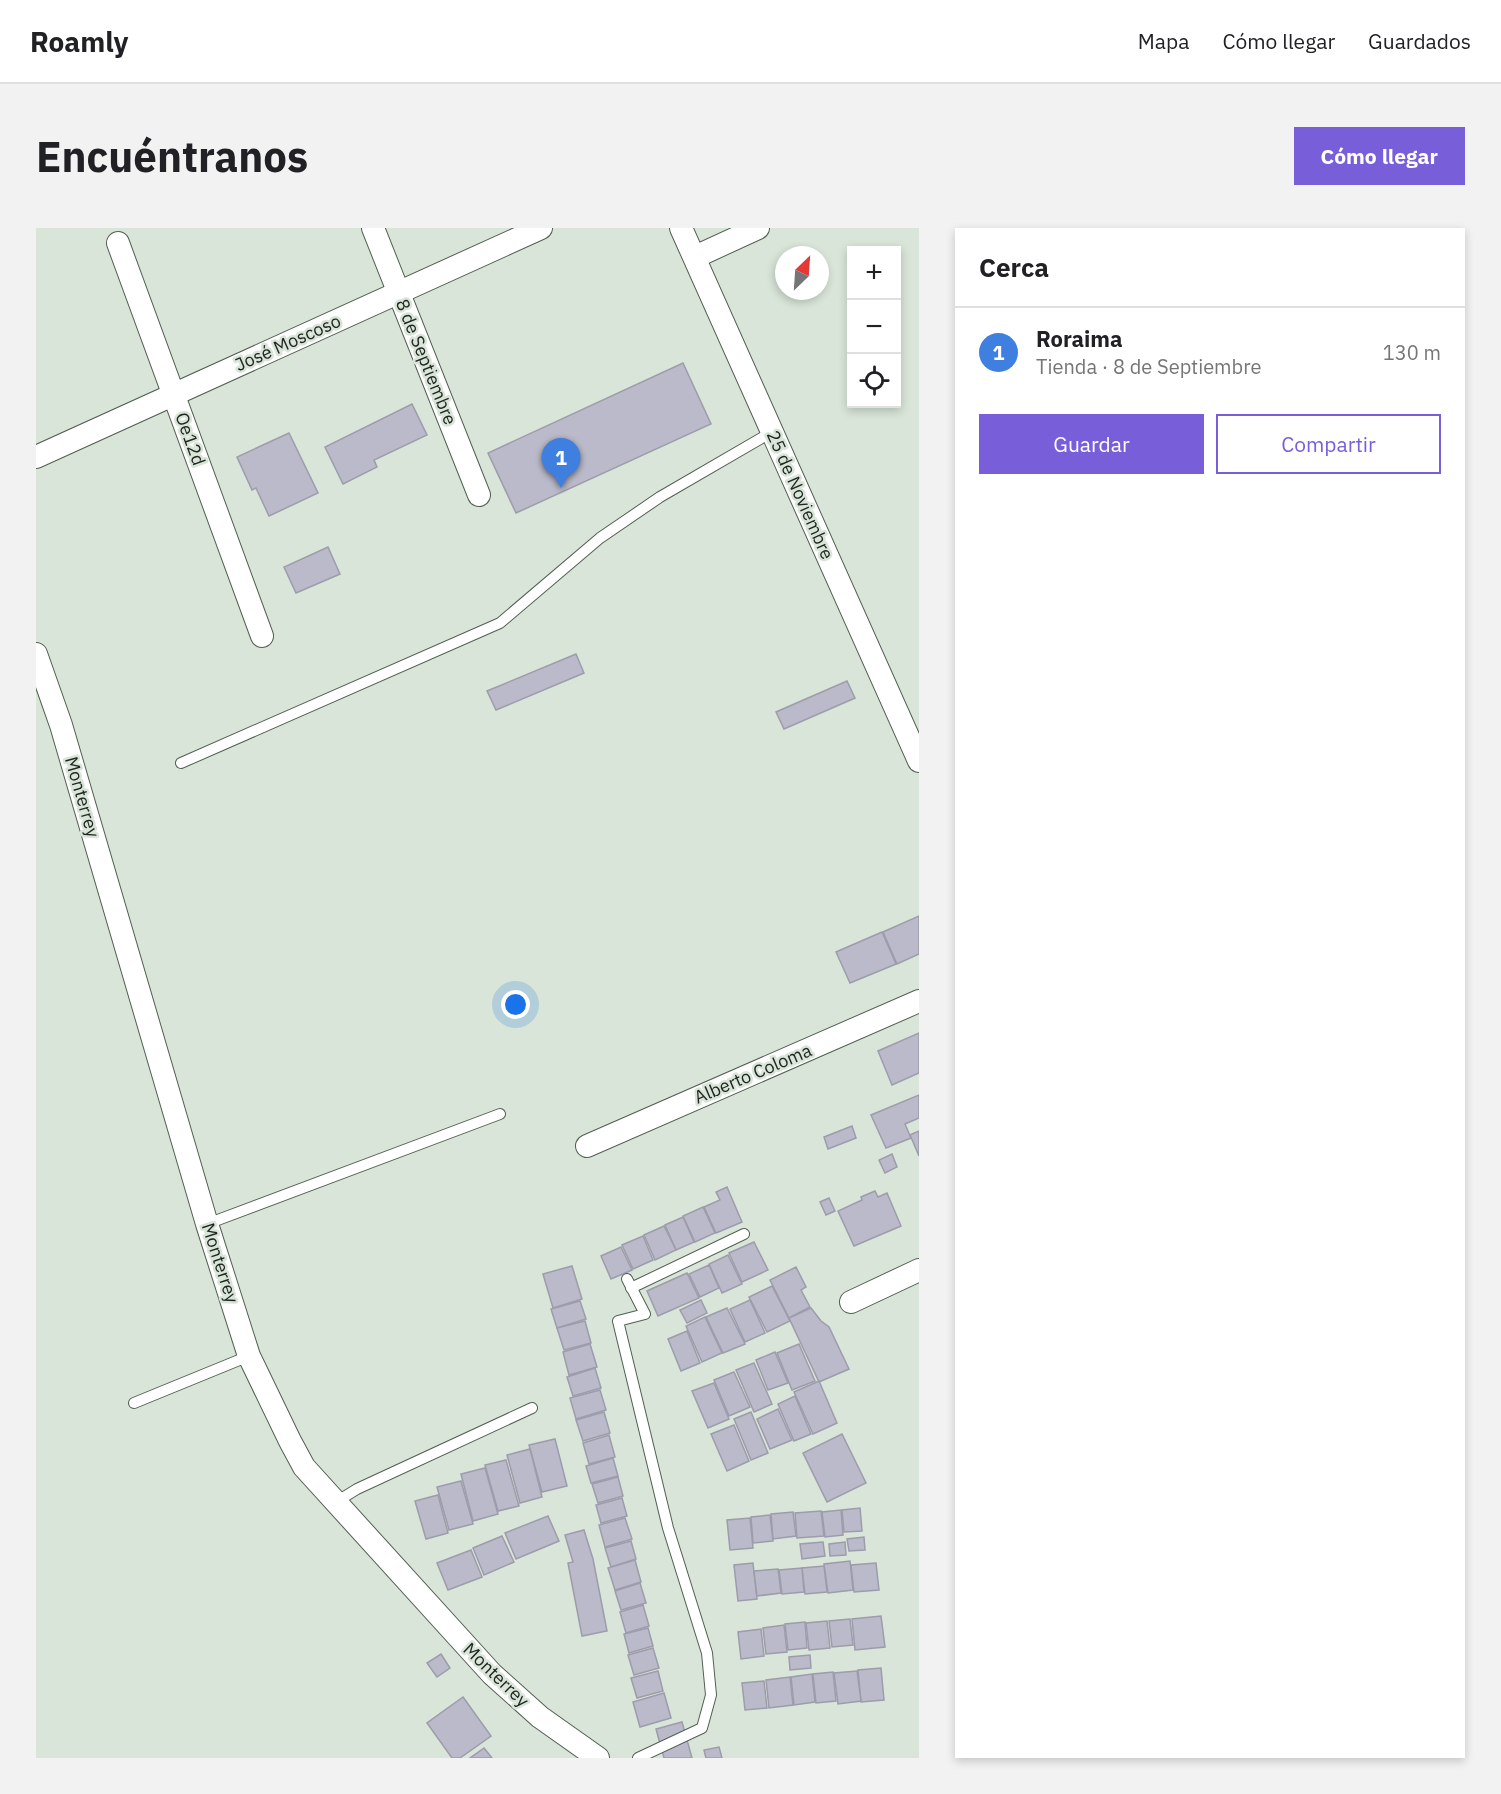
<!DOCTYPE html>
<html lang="es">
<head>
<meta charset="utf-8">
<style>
  body { margin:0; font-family:"IBM Plex Sans",sans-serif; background:#f2f2f2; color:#202124 }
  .controls { position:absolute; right:18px; top:18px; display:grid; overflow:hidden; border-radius:0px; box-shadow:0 3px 9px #0003 }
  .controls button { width:54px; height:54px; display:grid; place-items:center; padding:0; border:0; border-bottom:2px solid #e0e0e0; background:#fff; color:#202124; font:30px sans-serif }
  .compass { position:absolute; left:739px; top:18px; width:54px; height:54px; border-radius:50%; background:#fff; box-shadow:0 3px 9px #0003; rotate:25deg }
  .you { position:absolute; left:480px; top:777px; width:21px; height:21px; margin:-15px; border:4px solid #fff; border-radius:50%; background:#1a73e8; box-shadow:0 0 0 9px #1a73e833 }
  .badge { display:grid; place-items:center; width:39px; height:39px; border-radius:50%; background:#795ed9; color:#fff; font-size:20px; font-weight:700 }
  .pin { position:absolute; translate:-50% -50px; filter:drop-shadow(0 2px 3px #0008) }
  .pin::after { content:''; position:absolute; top:32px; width:21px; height:18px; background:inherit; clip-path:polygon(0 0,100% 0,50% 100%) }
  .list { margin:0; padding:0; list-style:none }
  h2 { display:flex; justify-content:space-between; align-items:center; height:78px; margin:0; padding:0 24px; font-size:26px }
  h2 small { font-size:20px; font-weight:400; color:#757577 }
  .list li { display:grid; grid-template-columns:39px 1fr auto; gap:18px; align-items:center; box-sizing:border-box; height:90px; padding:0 24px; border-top:2px solid #e0e0e0 }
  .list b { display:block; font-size:22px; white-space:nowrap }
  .list p { margin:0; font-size:20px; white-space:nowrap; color:#757577 }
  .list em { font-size:20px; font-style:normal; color:#757577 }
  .actions { display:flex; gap:12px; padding:18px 24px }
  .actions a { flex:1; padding:14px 0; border:2px solid #795ed9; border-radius:0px; text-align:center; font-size:21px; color:#795ed9 }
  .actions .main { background:#795ed9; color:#fff }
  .icon { flex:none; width:33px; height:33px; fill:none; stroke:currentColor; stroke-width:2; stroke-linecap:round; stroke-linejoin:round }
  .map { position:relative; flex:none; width:883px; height:1530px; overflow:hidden; border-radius:0px }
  header { display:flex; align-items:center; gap:36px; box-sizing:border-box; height:84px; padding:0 30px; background:#fff; border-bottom:2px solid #e0e0e0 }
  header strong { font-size:28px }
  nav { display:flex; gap:33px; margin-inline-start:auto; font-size:21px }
  .intro { display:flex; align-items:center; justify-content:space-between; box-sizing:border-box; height:144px; padding:0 36px }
  h1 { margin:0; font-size:42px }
  .button { padding:15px 27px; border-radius:0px; background:#795ed9; color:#fff; font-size:21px; font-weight:700 }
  main { display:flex; gap:36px; padding:0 36px }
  aside { flex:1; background:#fff; border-radius:0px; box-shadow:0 3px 9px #0003 }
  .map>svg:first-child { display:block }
  .building { fill:#bbbaca; stroke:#9d9cab; stroke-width:1.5 }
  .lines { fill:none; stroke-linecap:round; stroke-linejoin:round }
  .service-casing { stroke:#535e53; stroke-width:12 }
  .minor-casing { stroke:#535e53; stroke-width:24 }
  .service { stroke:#fff; stroke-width:10 }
  .minor { stroke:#fff; stroke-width:22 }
  .labels { text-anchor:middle; stroke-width:5; stroke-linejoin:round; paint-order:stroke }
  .street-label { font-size:18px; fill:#212621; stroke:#d8e5d8 }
</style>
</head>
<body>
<header>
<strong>Roamly</strong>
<nav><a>Mapa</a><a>Cómo llegar</a><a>Guardados</a></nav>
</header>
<div class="intro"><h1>Encuéntranos</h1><a class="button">Cómo llegar</a></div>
<main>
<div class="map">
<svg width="883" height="1530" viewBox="0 0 883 1530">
  <rect width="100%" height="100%" fill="#d8e5d8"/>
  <g class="building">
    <path d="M647,135l28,61 -195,89 -28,-60z"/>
    <path d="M376,176l15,31 -53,25 3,7 -34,17 -18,-37z"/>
    <path d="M253,205l29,60 -49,23 -13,-28 -4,2 -15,-33z"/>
    <path d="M292,319l12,27 -44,19 -12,-26z"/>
    <path d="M540,426l8,19 -88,37 -9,-19z"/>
    <path d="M811,453l8,17 -71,31 -8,-17z"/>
    <path d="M883,688v38l-22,10 -14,-32z"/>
    <path d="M846,704l14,32 -46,19 -14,-31z"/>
    <path d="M883,805v40l-27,12 -14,-34z"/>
    <path d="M883,867v23l-14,6 6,14 -25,10 -15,-33z"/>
    <path d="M816,898l4,12 -28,11 -4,-12z"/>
    <path d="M883,903v25l-9,-21z"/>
    <path d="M856,926l5,13 -12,6 -6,-13z"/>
    <path d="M691,959l15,35 -26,11 -12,-26 16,-7 -4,-8z"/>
    <path d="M839,963l3,6 9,-4 14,33 -47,20 -16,-35 24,-11 -1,-3z"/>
    <path d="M793,970l6,13 -9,4 -6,-13z"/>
    <path d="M667,979l12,26 -20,9 -12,-26z"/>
    <path d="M647,989l11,25 -18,8 -11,-25z"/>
    <path d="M628,998l12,24 -21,10 -11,-25z"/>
    <path d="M607,1008l10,24 -20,9 -11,-24z"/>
    <path d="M718,1014l14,28 -26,12 -13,-29z"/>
    <path d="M585,1019l11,23 -21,9 -10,-23z"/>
    <path d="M692,1027l14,29 -20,9 -13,-29z"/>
    <path d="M673,1037l10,23 -19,9 -11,-23z"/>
    <path d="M536,1038l10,33 -29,9 -10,-34z"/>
    <path d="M760,1039l10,20 -5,3 9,17 -21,11 -19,-38z"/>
    <path d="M651,1045l12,25 -41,18 -11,-25z"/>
    <path d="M736,1058l18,35 -23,11 -18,-35z"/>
    <path d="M665,1072l6,13 -20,10 -7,-13z"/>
    <path d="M714,1072l15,33 -20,9 -15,-33z"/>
    <path d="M544,1073l6,18 -29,9 -6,-19z"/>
    <path d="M691,1080l18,36 -22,9 -17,-36z"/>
    <path d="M775,1080l10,13 8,6 20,42 -30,13 -30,-64z"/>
    <path d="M669,1089l17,36 -20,9 -16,-36z"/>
    <path d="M549,1093l6,22 -27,7 -7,-22z"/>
    <path d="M651,1103l13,32 -19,8 -13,-32z"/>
    <path d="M554,1116l7,23 -28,8 -6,-23z"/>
    <path d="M763,1116l16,37 -23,9 -15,-37z"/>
    <path d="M739,1124l13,31 -20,7 -12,-30z"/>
    <path d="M718,1135l18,41 -18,8 -18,-42z"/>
    <path d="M559,1140l6,20 -28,8 -6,-19z"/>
    <path d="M698,1144l16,35 -21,9 -15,-36z"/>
    <path d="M783,1153l18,42 -24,11 -19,-42z"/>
    <path d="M678,1155l15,36 -21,9 -16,-37z"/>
    <path d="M564,1162l6,20 -30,9 -6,-21z"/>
    <path d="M759,1168l16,38 -17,7 -16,-37z"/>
    <path d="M742,1181l14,31 -22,9 -13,-30z"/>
    <path d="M568,1184l6,21 -27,8 -7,-21z"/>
    <path d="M715,1184l17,41 -17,7 -17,-41z"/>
    <path d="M698,1197l15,36 -22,10 -16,-37z"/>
    <path d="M806,1206l24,49 -39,19 -24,-49z"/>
    <path d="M573,1207l6,22 -26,7 -6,-21z"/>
    <path d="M519,1211l12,47 -25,6 -13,-47z"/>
    <path d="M494,1221l12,48 -22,6 -13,-48z"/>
    <path d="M577,1230l5,18 -27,7 -5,-17z"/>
    <path d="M470,1232l13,46 -21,5 -13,-46z"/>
    <path d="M449,1240l13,46 -25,7 -12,-47z"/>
    <path d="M582,1249l5,19 -25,7 -6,-19z"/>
    <path d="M425,1253l12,43 -24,6 -12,-43z"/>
    <path d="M402,1267l10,38 -22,6 -11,-38z"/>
    <path d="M586,1270l5,18 -26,7 -5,-18z"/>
    <path d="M824,1280l2,23 -18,1 -2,-22z"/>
    <path d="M805,1282l2,25 -18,2 -3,-25z"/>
    <path d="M785,1283l3,25 -27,2 -2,-25z"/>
    <path d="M757,1284l3,24 -23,3 -2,-25z"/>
    <path d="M734,1287l3,26 -20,2 -2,-26z"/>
    <path d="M512,1288l11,25 -43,18 -11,-26z"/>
    <path d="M589,1290l7,21 -27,8 -6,-22z"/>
    <path d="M714,1290l3,30 -23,2 -3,-30z"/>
    <path d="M548,1302l9,29 14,72 -25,5 -14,-73 5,-1 -8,-27z"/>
    <path d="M466,1308l12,26 -30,13 -11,-27z"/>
    <path d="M828,1309l1,13 -16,1 -2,-12z"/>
    <path d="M595,1313l5,18 -25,8 -6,-19z"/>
    <path d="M787,1314l2,14 -23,3 -2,-15z"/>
    <path d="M809,1314l1,13 -16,1 -1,-12z"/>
    <path d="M435,1322l11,27 -34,13 -11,-27z"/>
    <path d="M599,1332l6,22 -26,8 -7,-22z"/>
    <path d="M814,1333l3,29 -25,3 -4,-29z"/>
    <path d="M717,1335l4,36 -19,2 -4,-36z"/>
    <path d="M840,1335l3,27 -25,2 -3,-27z"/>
    <path d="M788,1338l3,26 -22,2 -3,-26z"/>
    <path d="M766,1340l2,24 -22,2 -3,-24z"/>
    <path d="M742,1341l3,24 -24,3 -3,-25z"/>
    <path d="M604,1355l6,20 -25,7 -6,-19z"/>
    <path d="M607,1377l6,21 -23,7 -6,-21z"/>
    <path d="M845,1388l4,31 -30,3 -3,-31z"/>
    <path d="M814,1391l3,26 -21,2 -3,-26z"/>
    <path d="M791,1393l3,27 -21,2 -3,-27z"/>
    <path d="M769,1394l2,26 -19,2 -3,-26z"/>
    <path d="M748,1397l3,27 -21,2 -3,-26z"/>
    <path d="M612,1400l5,18 -24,7 -5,-19z"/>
    <path d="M725,1401l3,27 -23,3 -3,-27z"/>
    <path d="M617,1420l6,20 -25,7 -6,-20z"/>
    <path d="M405,1426l9,14 -13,9 -10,-14z"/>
    <path d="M774,1427l1,13 -21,2 -1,-13z"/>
    <path d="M845,1440l3,32 -23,2 -3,-32z"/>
    <path d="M622,1443l5,20 -26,7 -6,-20z"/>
    <path d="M821,1443l4,30 -23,3 -4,-31z"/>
    <path d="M797,1444l3,29 -20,2 -3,-29z"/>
    <path d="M776,1446l3,28 -21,3 -3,-28z"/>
    <path d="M754,1449l3,28 -24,3 -3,-28z"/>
    <path d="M728,1453l3,27 -22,2 -3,-27z"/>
    <path d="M628,1465l7,25 -31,9 -7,-25z"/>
    <path d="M427,1469l28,39 -31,22h-8l-25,-35z"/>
    <path d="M646,1494l10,36h-28l-8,-29z"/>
    <path d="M683,1519l3,11h-16l-2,-8z"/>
    <path d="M448,1520l8,10h-22z"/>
  </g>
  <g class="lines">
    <g class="service-casing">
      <g id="service">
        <path d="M145,535l319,-140 100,-85 60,-41 112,-65"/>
        <path d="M171,996l293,-110"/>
        <path d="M591,1051l18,35 -27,7 50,207 39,125 4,42 -9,33 -64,30"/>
        <path d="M595,1060l113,-54"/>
        <path d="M98,1175l115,-47"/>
        <path d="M300,1274l21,-13 175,-81"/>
      </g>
    </g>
    <g class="minor-casing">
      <g id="minor">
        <path d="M337,0l106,267"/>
        <path d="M645,0l238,533"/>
        <path d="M82,15l144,393"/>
        <path d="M659,29l63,-29"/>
        <path d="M0,229l505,-229"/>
        <path d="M0,426l25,71 146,499 42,132 41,85 14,26 188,207 48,43 58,41"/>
        <path d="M551,918l332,-145"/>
        <path d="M815,1074l68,-32"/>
      </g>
    </g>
    <use href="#service" class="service"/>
    <use href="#minor" class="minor"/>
  </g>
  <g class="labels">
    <g class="street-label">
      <text transform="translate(252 115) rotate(-24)" y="6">José Moscoso</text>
      <text transform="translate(390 134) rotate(68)" y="6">8 de Septiembre</text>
      <text transform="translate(154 211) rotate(70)" y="6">Oe12d</text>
      <text transform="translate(764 267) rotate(66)" y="6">25 de Noviembre</text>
      <text transform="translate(46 569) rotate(74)" y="6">Monterrey</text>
      <text transform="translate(717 846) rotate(-23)" y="6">Alberto Coloma</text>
      <text transform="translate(184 1035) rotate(72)" y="6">Monterrey</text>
      <text transform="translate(460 1447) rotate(44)" y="6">Monterrey</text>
    </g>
  </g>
</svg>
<div class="controls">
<button>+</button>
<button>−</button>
<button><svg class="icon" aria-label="locate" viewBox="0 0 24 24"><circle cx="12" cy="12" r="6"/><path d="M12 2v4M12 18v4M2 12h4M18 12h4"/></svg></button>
</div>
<svg class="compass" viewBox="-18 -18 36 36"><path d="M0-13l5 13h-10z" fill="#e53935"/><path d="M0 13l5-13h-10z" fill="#757577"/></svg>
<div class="you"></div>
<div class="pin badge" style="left:525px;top:260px;background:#3f7fe0">1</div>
</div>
<aside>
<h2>Cerca<small></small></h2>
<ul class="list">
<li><span class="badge" style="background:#3f7fe0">1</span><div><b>Roraima</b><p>Tienda · 8 de Septiembre</p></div><em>130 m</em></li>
</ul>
<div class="actions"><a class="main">Guardar</a><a>Compartir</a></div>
</aside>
</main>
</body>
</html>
